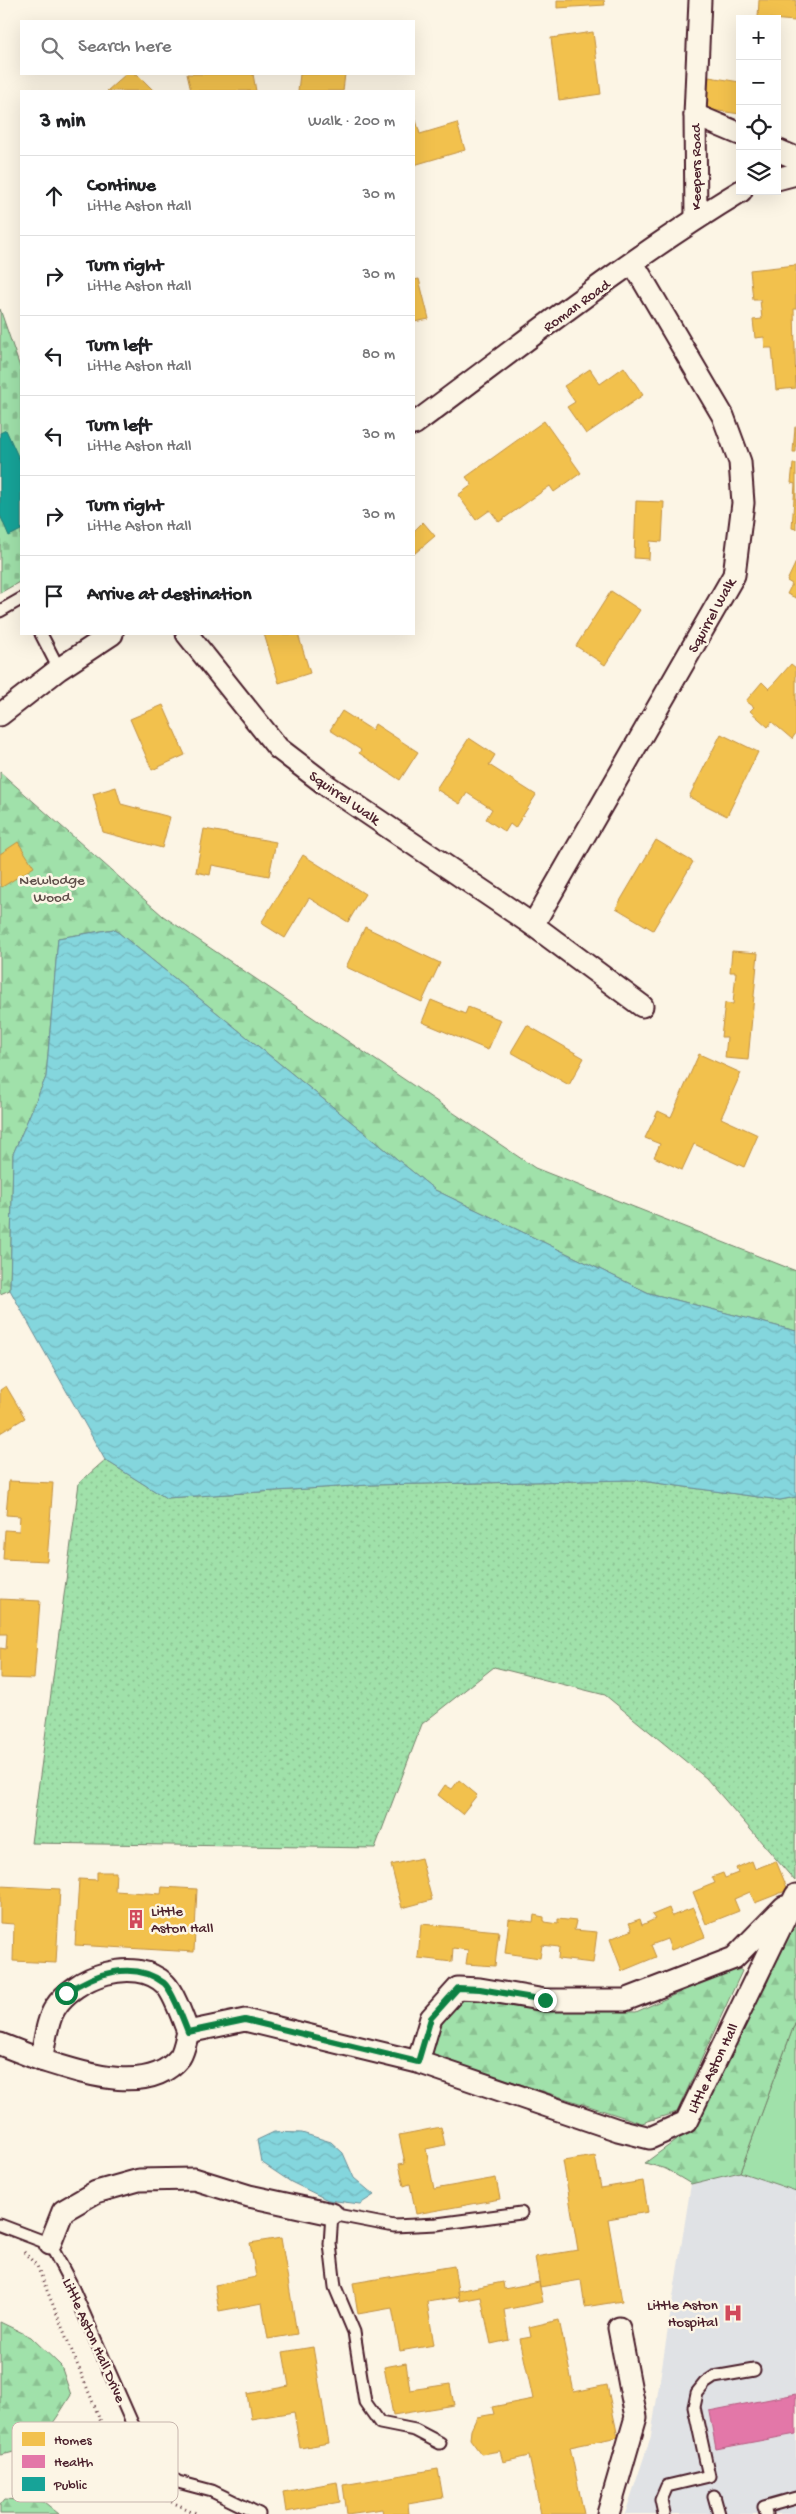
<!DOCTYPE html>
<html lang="en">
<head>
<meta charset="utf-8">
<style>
  body { margin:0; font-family:"Gochi Hand",sans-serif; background:#f2f2f2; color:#202124 }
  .controls { position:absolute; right:15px; top:15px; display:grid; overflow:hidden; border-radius:0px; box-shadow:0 5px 20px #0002 }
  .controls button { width:45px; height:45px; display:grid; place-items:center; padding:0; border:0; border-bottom:1px solid #e0e0e0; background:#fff; color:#202124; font:25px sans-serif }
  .stop { position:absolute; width:15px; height:15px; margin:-11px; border:4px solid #0b8043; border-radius:50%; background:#fff }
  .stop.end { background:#0b8043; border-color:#fff; box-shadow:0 1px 5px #0008 }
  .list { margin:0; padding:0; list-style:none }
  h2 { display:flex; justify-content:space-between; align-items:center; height:65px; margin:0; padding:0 20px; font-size:21px }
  h2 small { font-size:16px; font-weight:400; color:#757577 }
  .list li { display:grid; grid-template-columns:32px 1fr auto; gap:15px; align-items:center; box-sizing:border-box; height:80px; padding:0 20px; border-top:1px solid #e0e0e0 }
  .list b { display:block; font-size:19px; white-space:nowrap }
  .list p { margin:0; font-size:16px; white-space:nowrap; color:#757577 }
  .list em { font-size:16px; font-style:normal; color:#757577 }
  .icon { flex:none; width:28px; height:28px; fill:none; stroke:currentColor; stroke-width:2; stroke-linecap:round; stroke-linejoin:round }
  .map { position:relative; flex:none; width:796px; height:2514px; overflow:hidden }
  .search { position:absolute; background:#fff; box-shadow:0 5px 20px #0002; left:20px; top:20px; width:395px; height:55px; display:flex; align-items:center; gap:12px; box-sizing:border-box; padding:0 18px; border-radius:0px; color:#757577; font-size:19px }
  .panel { position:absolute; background:#fff; box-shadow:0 5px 20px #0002; left:20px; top:90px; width:395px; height:545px; border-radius:0px }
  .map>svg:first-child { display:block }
  .built { fill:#e0e2e5 }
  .grass { fill:#a0e1aa; stroke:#75806a }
  .forest { fill:url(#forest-firs); stroke:#75806a }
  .cemetery { fill:url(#cemetery-stones); stroke:#75806a }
  .park { fill:url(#park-dots); stroke:#75806a }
  .water { fill:url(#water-waves); stroke:#6d8d96 }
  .homes { fill:#f2c14e; stroke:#c09044 }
  .health { fill:#e377a8; stroke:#b55d82 }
  .public { fill:#17a398; stroke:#267b77 }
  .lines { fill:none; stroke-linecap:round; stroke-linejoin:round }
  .service-casing { stroke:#4a1f2b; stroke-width:15 }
  .minor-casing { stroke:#4a1f2b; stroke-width:25 }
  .path { stroke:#4a1f2b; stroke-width:3; stroke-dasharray:1 4; stroke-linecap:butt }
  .service { stroke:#fcf5e5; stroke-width:11 }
  .minor { stroke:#fcf5e5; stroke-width:21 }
  .route { stroke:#0b8043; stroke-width:6 }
  .labels { text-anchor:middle; stroke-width:5; stroke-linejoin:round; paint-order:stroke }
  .street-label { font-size:15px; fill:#4a1f2b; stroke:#fcf5e5 }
  .park-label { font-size:15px; fill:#60504b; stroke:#fcf5e5 }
  .poi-label { font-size:15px; fill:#4a1f2b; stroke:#fcf5e5; text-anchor:start }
  .key { fill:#fcf5e5; stroke:#c7b5ad; stroke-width:1 }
  .key-label { font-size:14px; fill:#4a1f2b }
</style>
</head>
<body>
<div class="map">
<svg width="796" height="2514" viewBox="0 0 796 2514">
  <defs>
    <pattern id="forest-firs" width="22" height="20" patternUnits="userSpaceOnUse" patternTransform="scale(1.25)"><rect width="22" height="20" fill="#a0e1aa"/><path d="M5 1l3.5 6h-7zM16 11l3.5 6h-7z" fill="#8bc192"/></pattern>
    <pattern id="cemetery-stones" width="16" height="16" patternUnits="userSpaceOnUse" patternTransform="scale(1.25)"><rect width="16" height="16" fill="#a0e1aa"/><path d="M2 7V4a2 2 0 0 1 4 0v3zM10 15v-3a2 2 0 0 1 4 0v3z" fill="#8bc192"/></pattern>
    <pattern id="park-dots" width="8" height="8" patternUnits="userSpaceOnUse" patternTransform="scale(1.25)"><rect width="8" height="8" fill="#a0e1aa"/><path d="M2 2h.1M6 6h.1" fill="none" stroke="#8bc192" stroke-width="1.8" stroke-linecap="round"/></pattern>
    <pattern id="water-waves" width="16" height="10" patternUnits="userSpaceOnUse" patternTransform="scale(1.25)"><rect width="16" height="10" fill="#84d6dd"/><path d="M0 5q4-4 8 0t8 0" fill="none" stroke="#74b7be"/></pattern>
  </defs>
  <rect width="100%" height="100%" fill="#fcf5e5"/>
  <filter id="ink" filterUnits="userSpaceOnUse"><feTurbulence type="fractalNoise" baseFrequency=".02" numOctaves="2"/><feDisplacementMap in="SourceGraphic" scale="10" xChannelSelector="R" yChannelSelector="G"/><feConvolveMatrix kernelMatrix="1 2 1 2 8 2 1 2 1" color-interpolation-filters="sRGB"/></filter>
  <g filter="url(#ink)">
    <path class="built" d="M740,2172l56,19v323h-171l26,-78 40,-252z"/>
    <path class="grass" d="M796,2020v171l-56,-19z"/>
    <g class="forest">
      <path d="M0,772l163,144 372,252 261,103v60l-147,-38 -214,-103 -321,-261 -56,9 -12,139 -33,77 -3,136 -10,4z"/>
      <path d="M796,1907v113l-56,152 -49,12 -25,-15 -21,-6 45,-33 78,-149z"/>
      <path d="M736,1967l6,4 -65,141 -35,11 -213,-68 17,-41 22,-19 90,15 78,2z"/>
      <path d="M0,2322l31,15 30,29 10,29c-20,32 -31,54 -71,60z"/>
      <path d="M5,2499l39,3 15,12h-59v-9z"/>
    </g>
    <path class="cemetery" d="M0,309l21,61v211l-21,12z"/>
    <path class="park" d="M105,1460l61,38 203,-13 265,-5 146,20 16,-3 -1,384 -89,-103 -101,-83 -111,-28 -72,57 -47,124 -344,-5 48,-360z"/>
    <g class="water">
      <path d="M114,929l321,261 214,103 147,38v166l-16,3 -146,-20 -265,5 -203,13 -61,-38 -95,-170 3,-136 33,-77 12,-139z"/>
      <path d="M274,2132l28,1 29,9 12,11 11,25 20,17 -14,9 -32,-4 -37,-18 -30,-20 -4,-22z"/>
    </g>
    <g class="homes">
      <path d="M557,0h47l1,5 -48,3z"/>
      <path d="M759,0h37l-1,21 -37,-3z"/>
      <path d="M593,32l8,62 -42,6 -8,-62z"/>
      <path d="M126,74h11l17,17h-47z"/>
      <path d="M187,74h66l3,17h-65z"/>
      <path d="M300,74h45l-2,17h-45z"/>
      <path d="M709,77l31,5v32l-35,-5z"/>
      <path d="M414,113l6,21 37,-11 8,27 -51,15z"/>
      <path d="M796,265v44h-2l2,79 -20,2 -4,-42h-7l-1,-11 -9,1 -2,-18 9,-1 -2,-19h-7l-3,-30z"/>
      <path d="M419,279l10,40 -15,3v-42z"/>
      <path d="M624,367l19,28 -57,39 -19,-27 8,-5 -11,-16 26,-17 10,15z"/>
      <path d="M544,421l37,52 -27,19 -4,-6 -51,36 -9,-12 -14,10 -18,-25 14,-10 -6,-8z"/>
      <path d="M795,427h1v25h-3z"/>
      <path d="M793,464h3v65l-4,-1 3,-44 -4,-1z"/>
      <path d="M636,501l28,1 -2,40 -12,-1 -1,18 -15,-1z"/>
      <path d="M423,522l12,14 -21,18v-23z"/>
      <path d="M796,562v36l-9,-4 5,-10 -5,-3z"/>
      <path d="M611,591l29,19 -35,55 -29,-19z"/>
      <path d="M264,634h34l12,39 -31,10z"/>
      <path d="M791,664l5,4v65l-4,6 -20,-17 -4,5 -18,-16 4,-4 -8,-6 16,-19 7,7z"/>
      <path d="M163,705l22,50 -33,15 -22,-51z"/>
      <path d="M342,711l30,19 3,-6 43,28 -18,28 -41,-27 2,-3 -31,-20z"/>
      <path d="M721,734l37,18 -31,64 -38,-19z"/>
      <path d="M469,738l26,17 -6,10 47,30 -21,33 -5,-4 -5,8 -19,-13 6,-10 -25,-16 -7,11 -24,-15z"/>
      <path d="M116,787l5,17 49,13 -8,31 -59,-16 -10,-38z"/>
      <path d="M204,829l72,13 -7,34 -57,-11 -2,10 -14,-3z"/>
      <path d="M656,840l37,22 -40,68 -37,-22z"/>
      <path d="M18,842l16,25 -32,20 -2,-3v-30z"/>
      <path d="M303,855l62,39 -17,28 -39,-24 -24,40 -24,-15z"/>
      <path d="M365,927l75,36 -18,39 -76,-35z"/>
      <path d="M732,951l26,2 -10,107 -23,-2 2,-21h-6l4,-34 8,1 3,-32h-6z"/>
      <path d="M431,1000l34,14 3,-7 33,13 -13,30 -66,-28z"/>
      <path d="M527,1025l57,33 -15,27 -58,-33z"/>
      <path d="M699,1054l42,19 -20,45 37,17 -14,32 -50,-23 -12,26 -28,-13 6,-13 -15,-6 13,-27 13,6z"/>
      <path d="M6,1386l19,32 -25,15v-43z"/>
      <path d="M9,1481l44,2 -6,78 -44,-2 2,-29 14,1 1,-15 -14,-1z"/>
      <path d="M0,1599l40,2 -6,78 -34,-1v-30l6,1 1,-15h-7z"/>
      <path d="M459,1780l18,15 -15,19 -24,-19 7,-10 7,4z"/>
      <path d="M421,1858l11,42 -30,8 -11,-43z"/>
      <path d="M752,1861l3,8 21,-8 12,29 -33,13 -5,-11 -16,7 5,12 -33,13 -13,-32 22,-9 -3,-6 11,-4 2,5 13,-5 -2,-5z"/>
      <path d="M97,1872h19l-1,19 46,3 1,-7 35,2 -3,63 -119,-7 4,-66 18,1z"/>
      <path d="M0,1886l60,3 -4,74 -43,-2 1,-37 -14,-1z"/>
      <path d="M669,1908l3,8 21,-8 12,29 -34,13 -4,-11 -16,6 5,12 -34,14 -12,-32 22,-9 -3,-7 11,-4 2,6 13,-6 -3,-4z"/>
      <path d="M534,1915l10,2v5l14,2v-5l18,2 -2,9 23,2 -4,31 -35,-4 1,-12 -17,-2 -2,13 -35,-5 4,-34 24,3z"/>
      <path d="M421,1924l78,7 -4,35 -29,-2 2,-14 -15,-2 -1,14 -34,-4z"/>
      <path d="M441,2127l4,18 -19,4 8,40 62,-11 4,21 -84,15 -6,-30 -6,2 -5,-22 6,-1 -6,-28z"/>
      <path d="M595,2156l6,32 42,-7 5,31 -40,7 14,82 -37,6 -4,-27 -41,7 -5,-30 43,-7 -15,-89z"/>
      <path d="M281,2238l16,96 -29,5 -6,-36 -43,8 -4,-26 41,-8 -6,-34z"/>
      <path d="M454,2266l5,31 -32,5 7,43 -34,6 -8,-43 -34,6 -5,-31z"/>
      <path d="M503,2282l1,7 35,-7 4,20 -39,8 5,30 -18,4 -10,-47 -21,4 -2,-10z"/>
      <path d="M559,2320l15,72 33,-7 11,52 -48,10 14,67h-43l-12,-58 -26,6 -3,-11 -19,3 -11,-15 1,-9 6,-13 17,-3 -2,-7 41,-8 -13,-60 11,-2 -2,-10z"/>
      <path d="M313,2347l16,96 -29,5 -6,-36 -43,7 -4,-25 42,-8 -6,-34z"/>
      <path d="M406,2363l4,27 40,-6 4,21 -61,10 -9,-48z"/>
      <path d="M438,2469l5,29 -35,6 1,10h-26l-1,-5 -35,5 -4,-29z"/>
      <path d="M337,2482l3,20 -54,10 -3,-20z"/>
    </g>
    <path class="health" d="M796,2394v40l-80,15 -7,-38z"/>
    <path class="public" d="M6,430l15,33v67l-12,6 -9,-21v-82z"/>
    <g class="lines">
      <g class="service-casing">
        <g id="service">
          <path d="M0,611l21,-12"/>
          <path d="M41,634l18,35"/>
          <path d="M0,2225l50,19 20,38 62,141 22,42 24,17 34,9 47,23"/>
          <path d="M440,2443l-25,-13 -35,-7 -15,-21 -11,-70 -19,-45 -5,-43 2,-30 62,12 43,-2 84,-11"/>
          <path d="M714,2496l5,18"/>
          <path d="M664,2514l-3,-14 6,-14 42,-10 -15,-69 3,-14 8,-10 9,-6 40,-7"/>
          <path d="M766,2514l-2,-7 32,-9"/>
        </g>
      </g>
      <g class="minor-casing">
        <g id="minor">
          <path d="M695,115l45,19"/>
          <path d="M777,150l19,8"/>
          <path d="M777,179l19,-5"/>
          <path d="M696,219l-1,-104 5,-115"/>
          <path d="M414,424c107,-79 213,-164 327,-233"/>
          <path d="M187,634l91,114 51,39 204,138 109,81"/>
          <path d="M0,715l59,-46 53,-35"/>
          <path d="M533,925l201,-350 9,-72 -3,-41 -17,-46 -90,-153"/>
          <path d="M0,2044l41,16c4,-16 5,-38 14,-52 19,-31 80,-53 110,-24 9,9 18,35 23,48l57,-12 173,42 200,68 32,8 36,-16 110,-227"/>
          <path d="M41,2060c39,12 108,37 139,-3 4,-6 6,-18 8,-25"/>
          <path d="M418,2062l13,-44 27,-30 22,1 65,11h80l109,-42 50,-51"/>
          <path d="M50,2244l13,-33 33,-19 43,-12 55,-1 55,17 83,18"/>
          <path d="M608,2514l28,-97 -17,-89"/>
        </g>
      </g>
      <path class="path" d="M24,2252l13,14 80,195 18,24 63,29"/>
      <use href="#service" class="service"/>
      <use href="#minor" class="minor"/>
    </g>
  </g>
  <g class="lines" filter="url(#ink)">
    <path class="route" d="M66,1993c28,-20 68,-33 98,-10 9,8 19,37 24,49l57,-12 173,42 13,-44 27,-30 22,1 65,11"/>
  </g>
  <defs>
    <g id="building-bare" transform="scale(1.5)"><path d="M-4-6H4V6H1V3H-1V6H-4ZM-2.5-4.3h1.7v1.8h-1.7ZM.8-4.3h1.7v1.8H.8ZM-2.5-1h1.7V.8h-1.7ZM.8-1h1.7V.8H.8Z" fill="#d1495b" stroke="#fcf5e5" stroke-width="2.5" paint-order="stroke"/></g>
    <g id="hospital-bare" transform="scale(1.5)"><path d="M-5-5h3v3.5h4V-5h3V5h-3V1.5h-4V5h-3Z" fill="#d1495b" stroke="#fcf5e5" stroke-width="2.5" paint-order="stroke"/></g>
  </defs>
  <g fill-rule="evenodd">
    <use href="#building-bare" x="136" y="1919"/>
    <use href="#hospital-bare" x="733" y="2313"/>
  </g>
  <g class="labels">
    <g class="street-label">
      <text transform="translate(695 167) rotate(-90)" y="5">Keepers Road</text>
      <text transform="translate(576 305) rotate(-36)" y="5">Roman Road</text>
      <text transform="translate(711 615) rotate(-61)" y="5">Squirrel Walk</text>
      <text transform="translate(345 797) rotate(35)" y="5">Squirrel Walk</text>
      <text transform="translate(712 2068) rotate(-64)" y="5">Little Aston Hall</text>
      <text transform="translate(95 2340) rotate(66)" y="5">Little Aston Hall Drive</text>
    </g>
    <g class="park-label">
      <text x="52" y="884">Newlodge<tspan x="52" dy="17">Wood</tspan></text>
    </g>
    <g class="poi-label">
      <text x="151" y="1915">Little<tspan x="151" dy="17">Aston Hall</tspan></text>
      <text x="718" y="2309" text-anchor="end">Little Aston<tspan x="718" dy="17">Hospital</tspan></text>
    </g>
  </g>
  <rect x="12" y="2422" width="166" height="80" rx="8" class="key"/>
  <rect x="22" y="2432" width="23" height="14" fill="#f2c14e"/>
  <rect x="22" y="2455" width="23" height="13" fill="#e377a8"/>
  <rect x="22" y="2477" width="23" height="14" fill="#17a398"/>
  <g class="key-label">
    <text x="54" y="2444">Homes</text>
    <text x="54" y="2466">Health</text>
    <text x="54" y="2489">Public</text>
  </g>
</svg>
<div class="controls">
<button>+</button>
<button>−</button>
<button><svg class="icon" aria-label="locate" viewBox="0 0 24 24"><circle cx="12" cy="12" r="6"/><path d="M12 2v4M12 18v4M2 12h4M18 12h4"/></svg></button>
<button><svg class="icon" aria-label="layers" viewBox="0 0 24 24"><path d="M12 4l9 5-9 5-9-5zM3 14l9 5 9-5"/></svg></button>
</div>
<div class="stop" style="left:66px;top:1993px"></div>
<div class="stop end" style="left:545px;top:2000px"></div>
<div class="search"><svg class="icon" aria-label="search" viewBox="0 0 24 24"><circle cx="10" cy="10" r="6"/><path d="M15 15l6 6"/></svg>Search here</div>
<section class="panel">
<h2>3 min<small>Walk · 200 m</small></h2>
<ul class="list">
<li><svg class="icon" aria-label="ahead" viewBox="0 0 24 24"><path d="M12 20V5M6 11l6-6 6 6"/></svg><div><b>Continue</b><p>Little Aston Hall</p></div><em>30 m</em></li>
<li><svg class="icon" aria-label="right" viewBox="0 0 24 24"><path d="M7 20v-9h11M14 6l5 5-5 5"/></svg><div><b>Turn right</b><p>Little Aston Hall</p></div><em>30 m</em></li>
<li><svg class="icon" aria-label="left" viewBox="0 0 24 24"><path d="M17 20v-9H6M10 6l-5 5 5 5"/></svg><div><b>Turn left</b><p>Little Aston Hall</p></div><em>80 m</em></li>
<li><svg class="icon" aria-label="left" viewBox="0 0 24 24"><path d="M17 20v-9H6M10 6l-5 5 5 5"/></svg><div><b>Turn left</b><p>Little Aston Hall</p></div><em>30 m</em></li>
<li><svg class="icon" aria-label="right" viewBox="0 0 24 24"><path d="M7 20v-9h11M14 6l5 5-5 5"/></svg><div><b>Turn right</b><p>Little Aston Hall</p></div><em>30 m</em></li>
<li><svg class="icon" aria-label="arrive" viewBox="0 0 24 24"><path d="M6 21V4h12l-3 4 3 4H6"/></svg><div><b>Arrive at destination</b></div></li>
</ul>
</section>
</div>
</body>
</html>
